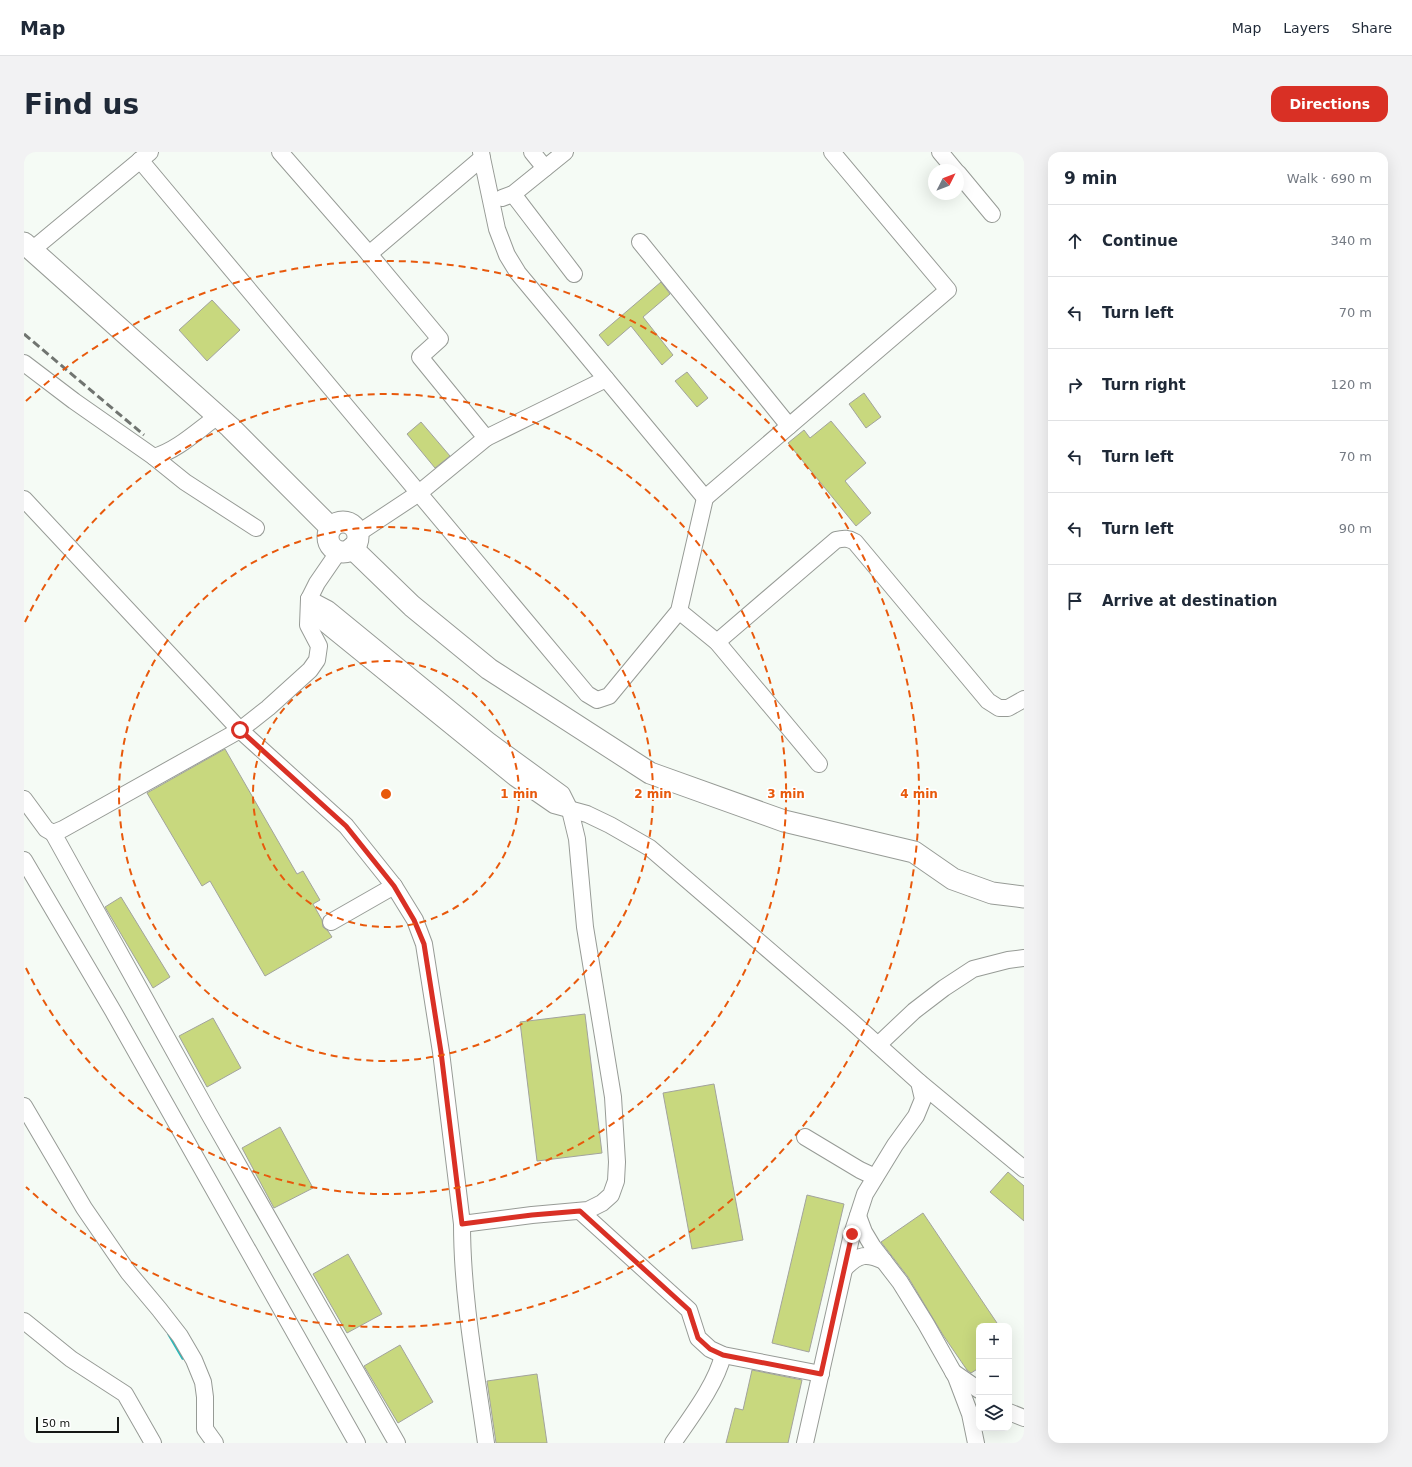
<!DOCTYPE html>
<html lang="en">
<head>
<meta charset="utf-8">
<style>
  body { margin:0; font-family:"DejaVu Sans",sans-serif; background:#f2f2f3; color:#1f2937 }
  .controls { position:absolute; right:12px; bottom:12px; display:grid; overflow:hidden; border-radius:8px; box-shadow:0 4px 16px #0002 }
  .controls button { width:36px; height:36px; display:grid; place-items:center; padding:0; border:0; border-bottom:1px solid #e0e1e3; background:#fff; color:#1f2937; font:20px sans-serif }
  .compass { position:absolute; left:904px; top:12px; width:36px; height:36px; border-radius:50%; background:#fff; box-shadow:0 4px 16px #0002; rotate:48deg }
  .scale { position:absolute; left:12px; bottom:10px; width:83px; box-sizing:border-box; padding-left:4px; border:2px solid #151715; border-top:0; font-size:11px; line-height:14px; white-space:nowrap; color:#151715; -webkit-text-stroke:3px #fff; paint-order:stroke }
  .stop { position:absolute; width:12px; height:12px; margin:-9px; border:3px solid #d93025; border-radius:50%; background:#fff }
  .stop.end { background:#d93025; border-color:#fff; box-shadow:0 1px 4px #0008 }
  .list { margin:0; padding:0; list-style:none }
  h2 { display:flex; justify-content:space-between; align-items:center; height:52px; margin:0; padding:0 16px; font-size:17px }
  h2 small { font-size:13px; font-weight:400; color:#747a83 }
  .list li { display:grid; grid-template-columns:26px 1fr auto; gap:12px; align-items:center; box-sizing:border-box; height:72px; padding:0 16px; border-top:1px solid #e0e1e3 }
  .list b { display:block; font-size:15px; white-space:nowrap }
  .list em { font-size:13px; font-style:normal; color:#747a83 }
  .icon { flex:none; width:22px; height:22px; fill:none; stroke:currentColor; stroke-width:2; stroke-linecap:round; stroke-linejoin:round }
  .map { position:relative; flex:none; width:1000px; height:1291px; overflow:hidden; border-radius:12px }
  header { display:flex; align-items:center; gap:24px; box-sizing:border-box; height:56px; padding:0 20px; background:#fff; border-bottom:1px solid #e0e1e3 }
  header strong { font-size:19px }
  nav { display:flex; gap:22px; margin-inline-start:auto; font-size:14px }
  .intro { display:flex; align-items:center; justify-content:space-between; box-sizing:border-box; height:96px; padding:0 24px }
  h1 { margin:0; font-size:28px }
  .button { padding:10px 18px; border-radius:12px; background:#d93025; color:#fff; font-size:14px; font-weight:700 }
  main { display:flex; gap:24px; padding:0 24px }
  aside { flex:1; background:#fff; border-radius:12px; box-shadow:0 4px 16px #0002 }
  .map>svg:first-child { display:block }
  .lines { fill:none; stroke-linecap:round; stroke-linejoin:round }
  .stream { stroke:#26babb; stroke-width:3.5 }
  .building { fill:#c8d87e; stroke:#a2a39d }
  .minor-casing { stroke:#979b96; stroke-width:18 }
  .major-casing { stroke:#979b96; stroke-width:23 }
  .minor { stroke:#fff; stroke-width:16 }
  .major { stroke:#fff; stroke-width:21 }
  .rail { stroke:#707470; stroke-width:3; stroke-dasharray:8 4; stroke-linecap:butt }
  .route { stroke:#d93025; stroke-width:5 }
  .ring { fill:none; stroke:#e8590c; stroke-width:2; stroke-dasharray:7 5 }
  .centre { fill:#e8590c; stroke:#fff; stroke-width:2 }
  .ring-label { font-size:12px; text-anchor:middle; font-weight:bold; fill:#e8590c; stroke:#fff; stroke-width:3.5; stroke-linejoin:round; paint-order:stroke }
</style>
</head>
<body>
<header>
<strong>Map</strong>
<nav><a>Map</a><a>Layers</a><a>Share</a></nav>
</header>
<div class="intro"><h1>Find us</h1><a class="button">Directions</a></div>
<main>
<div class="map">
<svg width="1000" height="1291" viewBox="0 0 1000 1291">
  <rect width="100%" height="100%" fill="#f5fbf5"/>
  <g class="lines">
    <path class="stream" d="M145,1182l14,24"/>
  </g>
  <g class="building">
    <path d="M637,130l9,12 -27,23 30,38 -11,10 -31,-39 -23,20 -9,-11z"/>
    <path d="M188,148l28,30 -33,31 -28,-31z"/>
    <path d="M663,220l21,26 -11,9 -22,-26z"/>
    <path d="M840,241l17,24 -15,11 -17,-24z"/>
    <path d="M807,269l35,42 -21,18 26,32 -15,13 -68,-83 16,-13 6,8z"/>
    <path d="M397,270l29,34 -15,12 -28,-34z"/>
    <path d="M201,597l72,125 6,-3 17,29 -7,4 9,16 1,7 5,4 4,6 -67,39 -55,-95 -8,5 -55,-93z"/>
    <path d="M97,745l49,80 -17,11 -48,-81z"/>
    <path d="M561,862l17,139 -65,8 -17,-139z"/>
    <path d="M189,866l28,50 -34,19 -28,-51z"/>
    <path d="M690,932l29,156 -51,9 -29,-156z"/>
    <path d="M256,975l33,61 -39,20 -32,-60z"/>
    <path d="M984,1020l16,14v35l-34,-29z"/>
    <path d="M783,1043l37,9 -35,148 -37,-9z"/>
    <path d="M899,1061l76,113h-20v42l-8,5 -4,-3 -24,-35 -35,-58 -27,-35z"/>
    <path d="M324,1102l34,60 -35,19 -34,-59z"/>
    <path d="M376,1193l33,57 -35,21 -34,-57z"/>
    <path d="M728,1218l50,10 -14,63h-62l9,-35 8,2z"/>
    <path d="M513,1222l10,69h-51l-9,-62z"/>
  </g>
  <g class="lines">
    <g class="minor-casing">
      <g id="minor">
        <path d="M256,0l89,102 113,-96 -1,-6"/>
        <path d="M508,0l13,16"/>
        <path d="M916,0l15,18"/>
        <path d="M458,6l15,71 10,26 11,18 187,225 243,-208 -116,-138"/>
        <path d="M116,8l447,534 10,6 12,-4 70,-85 26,-113"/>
        <path d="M934,21l34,41"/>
        <path d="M489,42l61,80"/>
        <path d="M478,46l11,-4 52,-42"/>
        <path d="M616,90l149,184"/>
        <path d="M8,98l118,-98"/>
        <path d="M0,211l50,38 80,56c24,-7 44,-27 64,-41"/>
        <path d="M462,286l120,-59"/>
        <path d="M130,305l31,25 71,46"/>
        <path d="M0,347l216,231 106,96 48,60 21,34 9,24 17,108 21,172 70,-9 56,-5 14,-7 9,-8 5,-14 1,-19 -4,-65 -28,-170 -8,-88 -7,-29 -8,-16 -74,-54 -138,-113 -22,-18 -19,-10"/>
        <path d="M333,382l62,-41 67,-55 -66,-81 20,-18 -71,-85"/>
        <path d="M285,447l10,20 196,159 39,27 33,9 23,11 40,23 200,172 69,62 105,87"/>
        <path d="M655,459l38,31 102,122"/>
        <path d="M693,490l119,-102c8,-2 12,-2 19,2l133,159 11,7h9l16,-9"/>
        <path d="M0,647l22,30 7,4 10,-4 177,-99 28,-22 42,-38 7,-10 2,-14 -11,-21 1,-26 8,-16 22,-32"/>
        <path d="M29,681l156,281 188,329"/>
        <path d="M0,708l89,151 244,432"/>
        <path d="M307,770l63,-36"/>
        <path d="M854,893l36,-34 30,-23 29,-19 35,-9 16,-2"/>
        <path d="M0,954l60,102 44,64 31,37 21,27 14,24 9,22 2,15v32l10,14"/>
        <path d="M781,985l55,33 15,7"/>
        <path d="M556,1059l109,99 9,28 12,11 13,6 98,19"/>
        <path d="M834,1064l6,16 9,15 27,35 26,42 30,53 14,37 6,29"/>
        <path d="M438,1072c0,73 14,147 24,219"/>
        <path d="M821,1116c14,-14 21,-15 39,-7"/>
        <path d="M0,1169l47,38 54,35 28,49"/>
        <path d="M929,1220l26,18"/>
        <path d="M985,1260l15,6"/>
        <path d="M649,1291c17,-25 43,-58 50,-88"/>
        <path d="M781,1291l47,-209 13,-40 30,-49 21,-29 7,-17 -4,-17"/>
      </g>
    </g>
    <g class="major-casing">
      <g id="major">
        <path d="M0,91l206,184 101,101"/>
        <circle cx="319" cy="385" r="15"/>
        <path d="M328,396l60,58 77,63 161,104 134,48 130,31 39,27 39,14 32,4"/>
      </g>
    </g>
    <use href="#minor" class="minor"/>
    <use href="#major" class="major"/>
    <path class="rail" d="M0,182l120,101"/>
  </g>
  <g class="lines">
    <path class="route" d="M216,578l106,96 48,60 20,34 10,24 17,108 21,172 70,-9 48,-4 109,99 9,28 12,11 13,6 98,19 31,-140"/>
  </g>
  <g class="ring">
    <circle cx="362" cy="642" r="133"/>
    <circle cx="362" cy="642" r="267"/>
    <path d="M1 470A400 400 0 1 1 1 814"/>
    <path d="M2 249A533 533 0 1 1 2 1035"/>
  </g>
  <circle cx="362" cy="642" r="6" class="centre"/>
  <g class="ring-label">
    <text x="495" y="646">1 min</text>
    <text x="629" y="646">2 min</text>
    <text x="762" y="646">3 min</text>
    <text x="895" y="646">4 min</text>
  </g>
</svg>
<div class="controls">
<button>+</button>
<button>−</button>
<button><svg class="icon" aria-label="layers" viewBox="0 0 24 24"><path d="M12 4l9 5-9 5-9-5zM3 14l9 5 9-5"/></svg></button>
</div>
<svg class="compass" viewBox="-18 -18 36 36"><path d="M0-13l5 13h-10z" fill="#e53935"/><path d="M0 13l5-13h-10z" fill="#747a83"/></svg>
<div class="scale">50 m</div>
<div class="stop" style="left:216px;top:578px"></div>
<div class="stop end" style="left:828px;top:1082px"></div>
</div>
<aside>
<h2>9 min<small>Walk · 690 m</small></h2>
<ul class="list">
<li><svg class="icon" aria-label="ahead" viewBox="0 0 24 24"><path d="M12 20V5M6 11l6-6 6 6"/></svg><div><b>Continue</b></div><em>340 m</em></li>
<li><svg class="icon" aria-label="left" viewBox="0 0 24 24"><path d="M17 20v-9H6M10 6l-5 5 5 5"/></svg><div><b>Turn left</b></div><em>70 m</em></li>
<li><svg class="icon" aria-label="right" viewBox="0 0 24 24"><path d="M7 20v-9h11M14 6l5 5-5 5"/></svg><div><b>Turn right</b></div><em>120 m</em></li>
<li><svg class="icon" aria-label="left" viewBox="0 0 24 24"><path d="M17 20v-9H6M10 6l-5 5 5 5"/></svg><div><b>Turn left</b></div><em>70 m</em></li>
<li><svg class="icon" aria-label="left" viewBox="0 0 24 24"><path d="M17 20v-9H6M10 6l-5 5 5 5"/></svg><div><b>Turn left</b></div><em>90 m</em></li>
<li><svg class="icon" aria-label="arrive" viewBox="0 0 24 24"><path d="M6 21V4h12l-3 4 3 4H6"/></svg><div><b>Arrive at destination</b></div></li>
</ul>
</aside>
</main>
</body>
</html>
